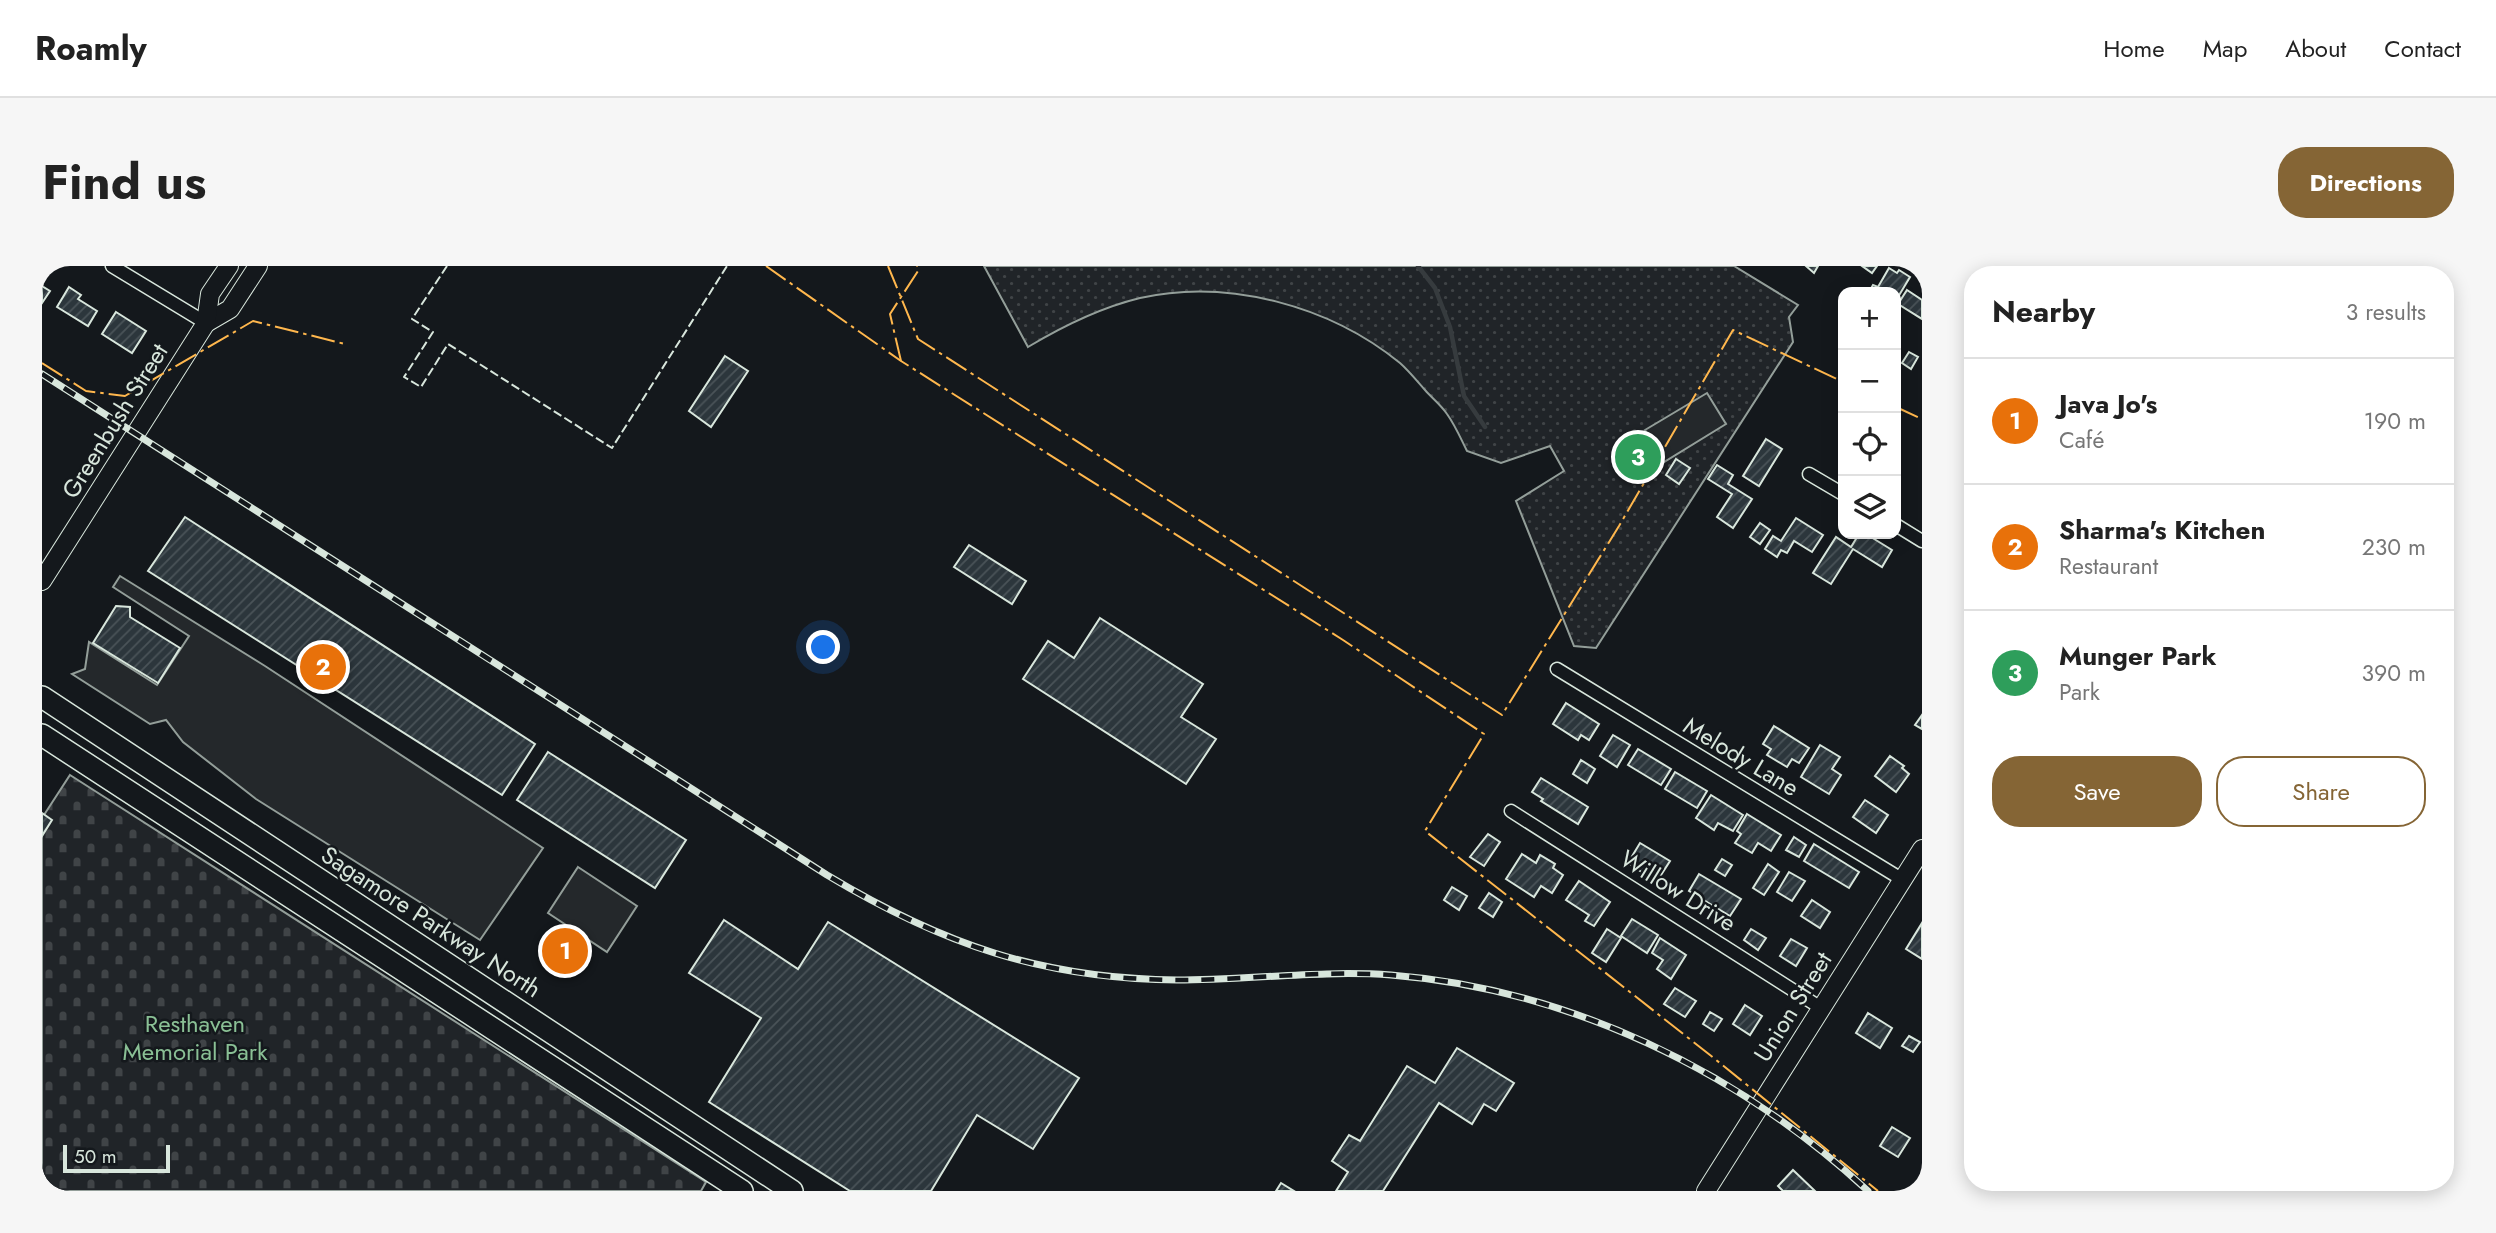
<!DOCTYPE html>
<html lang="en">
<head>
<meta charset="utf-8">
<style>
  body { margin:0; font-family:Jost,sans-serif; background:#f6f6f6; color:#222 }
  .controls { position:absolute; right:21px; top:21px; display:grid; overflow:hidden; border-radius:14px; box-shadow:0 4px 18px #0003 }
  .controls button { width:63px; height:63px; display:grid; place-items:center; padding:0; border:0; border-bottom:2px solid #e0e0e0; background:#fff; color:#222; font:35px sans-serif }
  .scale { position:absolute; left:21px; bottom:18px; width:107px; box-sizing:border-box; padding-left:7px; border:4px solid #d8e6dc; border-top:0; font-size:19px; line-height:24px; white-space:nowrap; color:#d8e6dc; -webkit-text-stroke:5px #14181c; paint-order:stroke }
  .you { position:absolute; left:782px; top:382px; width:24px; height:24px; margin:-18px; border:5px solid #fff; border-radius:50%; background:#1a73e8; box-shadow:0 0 0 10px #1a73e833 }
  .badge { display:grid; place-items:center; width:46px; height:46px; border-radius:50%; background:#856535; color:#fff; font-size:23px; font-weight:700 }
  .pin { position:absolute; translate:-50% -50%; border:4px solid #fff; box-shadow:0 2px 7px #0006 }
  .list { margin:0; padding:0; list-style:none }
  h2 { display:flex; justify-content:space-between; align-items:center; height:91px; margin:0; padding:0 28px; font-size:30px }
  h2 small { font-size:23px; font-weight:400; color:#767676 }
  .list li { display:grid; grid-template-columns:46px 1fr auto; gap:21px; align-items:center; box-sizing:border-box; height:126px; padding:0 28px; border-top:2px solid #e0e0e0 }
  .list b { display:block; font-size:26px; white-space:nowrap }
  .list p { margin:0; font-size:23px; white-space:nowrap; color:#767676 }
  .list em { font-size:23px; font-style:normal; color:#767676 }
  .actions { display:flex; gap:14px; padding:21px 28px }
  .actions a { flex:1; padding:16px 0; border:2px solid #856535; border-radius:28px; text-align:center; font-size:24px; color:#856535 }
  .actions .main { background:#856535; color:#fff }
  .icon { flex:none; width:38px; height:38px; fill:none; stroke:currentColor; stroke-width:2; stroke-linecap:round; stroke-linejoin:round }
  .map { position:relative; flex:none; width:1880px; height:925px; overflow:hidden; border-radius:28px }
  header { display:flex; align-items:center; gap:42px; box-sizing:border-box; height:98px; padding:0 35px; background:#fff; border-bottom:2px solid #e0e0e0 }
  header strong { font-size:33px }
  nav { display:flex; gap:38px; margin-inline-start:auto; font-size:24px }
  .intro { display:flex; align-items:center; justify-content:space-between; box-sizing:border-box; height:168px; padding:0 42px }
  h1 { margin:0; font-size:49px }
  .button { padding:18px 32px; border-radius:28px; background:#856535; color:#fff; font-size:24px; font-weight:700 }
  main { display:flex; gap:42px; padding:0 42px }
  aside { flex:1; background:#fff; border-radius:28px; box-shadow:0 4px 18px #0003 }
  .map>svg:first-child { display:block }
  .green { fill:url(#green-dots); stroke:#939e99; stroke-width:2 }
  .cemetery { fill:url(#cemetery-stones); stroke:#939e99; stroke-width:2 }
  .parking { fill:#24282b; stroke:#939e99; stroke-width:2 }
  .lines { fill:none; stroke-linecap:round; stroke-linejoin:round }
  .stream { stroke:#363b3e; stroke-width:4.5 }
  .building { fill:url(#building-hatch); stroke:#d8e6dc; stroke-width:2 }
  .street-casing { stroke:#d8e6dc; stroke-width:15 }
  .secondary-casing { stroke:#d8e6dc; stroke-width:20 }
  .primary-casing { stroke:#d8e6dc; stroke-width:24 }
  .street { stroke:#14181c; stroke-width:12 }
  .secondary { stroke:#14181c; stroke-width:18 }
  .primary { stroke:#14181c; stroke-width:21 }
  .rail-casing { stroke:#d8e6dc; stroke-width:7 }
  .rail { stroke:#14181c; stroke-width:4.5; stroke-dasharray:13; stroke-linecap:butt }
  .fence { stroke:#d8e6dc; stroke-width:2; stroke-dasharray:9 3.5; stroke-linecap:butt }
  .power { stroke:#ffb74d; stroke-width:2; stroke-dasharray:24 5 3.5 5; stroke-linecap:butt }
  .labels { text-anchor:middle; stroke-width:5; stroke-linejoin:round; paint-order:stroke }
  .street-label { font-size:24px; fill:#d8e6dc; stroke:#14181c }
  .park-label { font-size:24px; fill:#8ac095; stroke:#14181c }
</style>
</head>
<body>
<header>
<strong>Roamly</strong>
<nav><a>Home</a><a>Map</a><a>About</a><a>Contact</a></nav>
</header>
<div class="intro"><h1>Find us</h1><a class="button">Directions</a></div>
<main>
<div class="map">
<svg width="1880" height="925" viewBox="0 0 1880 925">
  <defs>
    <pattern id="green-dots" width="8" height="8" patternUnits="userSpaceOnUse" patternTransform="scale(1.75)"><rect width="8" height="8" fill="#202428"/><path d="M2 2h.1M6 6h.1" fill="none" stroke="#404447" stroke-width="1.8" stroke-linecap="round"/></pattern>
    <pattern id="cemetery-stones" width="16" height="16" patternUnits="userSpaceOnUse" patternTransform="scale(1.75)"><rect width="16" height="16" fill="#202428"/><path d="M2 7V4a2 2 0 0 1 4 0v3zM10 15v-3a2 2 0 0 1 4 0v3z" fill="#404447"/></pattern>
    <pattern id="building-hatch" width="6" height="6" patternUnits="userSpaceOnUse" patternTransform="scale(1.75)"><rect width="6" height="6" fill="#2c363c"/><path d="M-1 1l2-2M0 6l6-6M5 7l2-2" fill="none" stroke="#4a5358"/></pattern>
  </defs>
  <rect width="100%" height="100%" fill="#14181c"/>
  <path class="green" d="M942,0h750l64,39 -9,12 4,25 -197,306 -22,-2 -58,-145 48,-30 -14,-25 -49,17 -34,-12c-6,-12 -12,-26 -20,-37 -6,-9 -15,-16 -22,-24 -8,-9 -16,-19 -25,-27 -70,-57 -172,-85 -260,-65 -41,10 -77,28 -112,49z"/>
  <path class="cemetery" d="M28,509l636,407 -5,9h-659v-373z"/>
  <g class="parking">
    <path d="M1665,127l19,31 -62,38 -19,-32z"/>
    <path d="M78,310l145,90 278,182 -63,92 -224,-141 -73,-57 -17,-22 -16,4 -78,-50 13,-5 4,-27 68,43 32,-49 -76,-49z"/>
    <path d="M536,601l59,39 -30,46 -59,-39z"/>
  </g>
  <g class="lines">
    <path class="stream" d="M1376,0l17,22 15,39 14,69 21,31"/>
  </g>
  <g class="building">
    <path d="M1764,0h12l-4,7z"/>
    <path d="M1820,0h15l-5,7z"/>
    <path d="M1847,2l8,5 2,-3 11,7 -12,20 -2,-5 -10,-2 -1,2h-16l4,-7 5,2z"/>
    <path d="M0,20l8,5 -8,12z"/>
    <path d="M27,21l12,8 -3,4 19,12 -9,15 -31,-19z"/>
    <path d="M1865,24l15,10v19l-24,-15z"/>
    <path d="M74,46l30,19 -14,22 -30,-19z"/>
    <path d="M1867,86l9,5 -7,12 -9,-6z"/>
    <path d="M683,90l23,15 -37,56 -22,-16z"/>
    <path d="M1724,173l16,10 -23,37 -16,-10z"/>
    <path d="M1634,193l14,9 -11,16 -13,-9z"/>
    <path d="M1675,199l16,10 -5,9 24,15 -19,29 -16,-11 15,-23 -24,-15z"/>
    <path d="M143,251l350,227 -33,51 -354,-224z"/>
    <path d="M1754,252l27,17 -11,17 -18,-11 -7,12 -6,-3 -4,7 -12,-8 8,-13 8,5z"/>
    <path d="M1718,257l10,7 -10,14 -10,-7z"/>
    <path d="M1817,268h7l26,16 -10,17 -29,-18 -22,35 -18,-11 23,-36 15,10z"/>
    <path d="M927,279l57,36 -14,23 -58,-37z"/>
    <path d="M74,340l14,1v10l50,31 -22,35 -65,-40z"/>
    <path d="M1058,352l103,66 -22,33 35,22 -30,45 -163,-105 25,-38 26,17z"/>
    <path d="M1524,437l33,21 -10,16 -8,-5 -3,5 -25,-16z"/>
    <path d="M1880,449v14l-7,-4z"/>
    <path d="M1732,460l35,22 -10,15 -7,-4 -5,8 -20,-12 4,-6 -8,-5z"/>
    <path d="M1571,469l17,10 -13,22 -17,-11z"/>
    <path d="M1778,479l20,12 -8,12 9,6 -12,19 -28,-17z"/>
    <path d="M1596,483l33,20 -10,16 -33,-20z"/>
    <path d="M506,486l138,88 -31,48 -138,-88z"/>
    <path d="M1848,490l14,10 -2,2 7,6 -13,18 -21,-16z"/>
    <path d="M1539,494l14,9 -8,14 -14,-9z"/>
    <path d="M1633,506l32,19 -10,17 -32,-19z"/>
    <path d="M1499,512l47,29 -10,17 -37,-23 2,-2 -11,-7z"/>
    <path d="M1669,529l32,20 -10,16 -15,-8 -4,7 -18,-12z"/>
    <path d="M1823,534l23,15 -12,18 -23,-16z"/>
    <path d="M0,547l10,7 -10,16z"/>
    <path d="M1705,548l34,21 -10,16 -13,-8 -6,10 -17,-10 6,-9 -4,-3z"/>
    <path d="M1446,568l12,8 -16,24 -14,-9z"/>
    <path d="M1752,571l12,8 -7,12 -13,-7z"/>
    <path d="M1598,577l30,18 -11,17 -10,-7 -3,4 -18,-12z"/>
    <path d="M1772,578l45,28 -10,16 -45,-27z"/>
    <path d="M1480,588l14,9 4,-8 15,9 -2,4 10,7 -11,18 -11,-7 -7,11 -28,-18z"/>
    <path d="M1680,593l10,6 -7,11 -10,-6z"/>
    <path d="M1726,598l11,8 -15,23 -11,-7z"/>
    <path d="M1747,606l16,9 -13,20 -15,-9z"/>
    <path d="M1657,608l42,25 -11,17 -41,-25z"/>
    <path d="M1537,615l31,21 -16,24 -9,-5 4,-6 -23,-15z"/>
    <path d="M1410,621l15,9 -8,14 -15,-10z"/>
    <path d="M1447,627l13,9 -9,15 -14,-9z"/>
    <path d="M1770,634l18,12 -10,16 -19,-12z"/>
    <path d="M1590,653l26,16 -11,18 -26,-17z"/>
    <path d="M682,654l74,49 30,-47 251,156 -46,71 -56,-34 -46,76h-81l-141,-89 52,-84 -72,-45z"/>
    <path d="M1880,657v36l-16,-10z"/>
    <path d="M1565,663l14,9 -15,24 -14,-9z"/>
    <path d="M1709,663l15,9 -8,12 -14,-10z"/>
    <path d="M1618,672l26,17 -15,24 -14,-10 6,-9 -11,-7z"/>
    <path d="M1749,673l16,9 -11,18 -16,-10z"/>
    <path d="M518,675l15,10 -5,9 -16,-9z"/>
    <path d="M1633,722l21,13 -11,16 -21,-13z"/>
    <path d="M1703,739l17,11 -12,19 -17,-11z"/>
    <path d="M1668,746l12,7 -8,12 -11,-7z"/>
    <path d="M1826,747l24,15 -12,20 -24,-15z"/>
    <path d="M1867,770l11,6 -7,10 -11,-6z"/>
    <path d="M1415,782l57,35 -18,28 -12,-7 -12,20 -33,-21 -56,88h-47l12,-19 -16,-11 17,-26 11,6 47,-75 28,17z"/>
    <path d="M1850,861l18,11 -12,19 -18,-11z"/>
    <path d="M1751,904l22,21h-32l-5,-5z"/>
    <path d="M1239,917l13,8h-18z"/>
  </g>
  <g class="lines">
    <g class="street-casing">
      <g id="street">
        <path d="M70,0l94,57"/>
        <path d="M1767,208l34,20"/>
        <path d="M1854,259l26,16"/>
        <path d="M1515,403l346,211"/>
        <path d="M1469,545l310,197"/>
      </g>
    </g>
    <g class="secondary-casing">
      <g id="secondary">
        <path d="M164,57l24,-14 28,-43"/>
        <path d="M0,315l164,-258 4,-29 19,-28"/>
        <path d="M1664,925l216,-342"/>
      </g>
    </g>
    <g class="primary-casing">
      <g id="primary">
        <path d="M0,431l750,494"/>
        <path d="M0,469l700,456"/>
      </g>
    </g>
    <use href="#street" class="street"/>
    <use href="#secondary" class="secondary"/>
    <use href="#primary" class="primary"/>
    <g class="rail-casing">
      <path id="rail" d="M0,108l785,501c115,69 215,104 350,105 71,0 143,-10 214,-5 177,14 346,95 477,216"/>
    </g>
    <use href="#rail" class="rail"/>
    <path class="fence" d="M405,0l-35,53 21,13 -29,45 17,10 27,-43 164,104 115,-182"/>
    <g class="power">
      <path d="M724,0l135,95 442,279 141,94 -59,97 285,224 168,136"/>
      <path d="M846,0l30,73 584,376 117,-189 114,-196 110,52"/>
      <path d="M859,95l-11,-47 28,-43 -1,-5"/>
      <path d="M0,97l44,28 39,5 128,-75 92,23"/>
      <path d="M1854,141l26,12"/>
    </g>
  </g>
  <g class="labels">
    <g class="street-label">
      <text transform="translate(73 155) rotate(-58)" y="8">Greenbush Street</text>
      <text transform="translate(1699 491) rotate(31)" y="8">Melody Lane</text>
      <text transform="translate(1636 625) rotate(32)" y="8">Willow Drive</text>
      <text transform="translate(389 656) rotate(33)" y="8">Sagamore Parkway North</text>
      <text transform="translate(1751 741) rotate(-58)" y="8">Union Street</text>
    </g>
    <g class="park-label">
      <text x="153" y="766">Resthaven<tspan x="153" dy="28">Memorial Park</tspan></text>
    </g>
  </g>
</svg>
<div class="controls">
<button>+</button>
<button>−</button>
<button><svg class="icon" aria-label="locate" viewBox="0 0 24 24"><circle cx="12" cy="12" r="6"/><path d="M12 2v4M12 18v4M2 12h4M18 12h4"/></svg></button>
<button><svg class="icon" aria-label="layers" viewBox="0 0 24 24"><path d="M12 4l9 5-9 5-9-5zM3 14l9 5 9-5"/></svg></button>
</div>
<div class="scale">50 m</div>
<div class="you"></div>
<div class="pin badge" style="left:523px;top:685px;background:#e8710a">1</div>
<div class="pin badge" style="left:281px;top:401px;background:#e8710a">2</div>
<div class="pin badge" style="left:1596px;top:191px;background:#2e9e5b">3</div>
</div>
<aside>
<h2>Nearby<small>3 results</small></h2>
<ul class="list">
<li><span class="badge" style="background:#e8710a">1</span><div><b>Java Jo's</b><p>Café</p></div><em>190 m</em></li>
<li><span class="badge" style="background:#e8710a">2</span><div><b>Sharma's Kitchen</b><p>Restaurant</p></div><em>230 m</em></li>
<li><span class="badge" style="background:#2e9e5b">3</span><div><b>Munger Park</b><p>Park</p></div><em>390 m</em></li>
</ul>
<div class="actions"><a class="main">Save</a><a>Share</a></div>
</aside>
</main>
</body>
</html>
